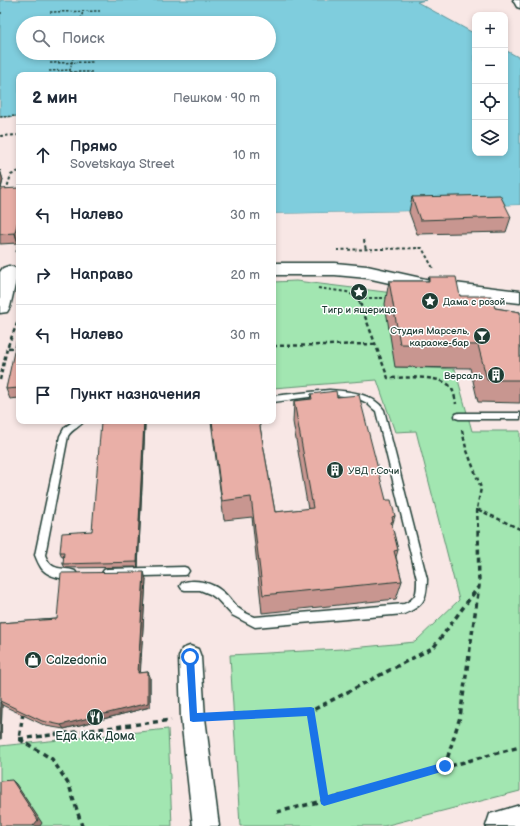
<!DOCTYPE html>
<html lang="ru">
<head>
<meta charset="utf-8">
<style>
  body { margin:0; font-family:"Balsamiq Sans",sans-serif; background:#f2f2f3; color:#1f2937 }
  .controls { position:absolute; right:12px; top:12px; display:grid; overflow:hidden; border-radius:8px; box-shadow:0 2px 6px #0003 }
  .controls button { width:36px; height:36px; display:grid; place-items:center; padding:0; border:0; border-bottom:1px solid #e0e1e3; background:#fff; color:#1f2937; font:20px sans-serif }
  .stop { position:absolute; width:12px; height:12px; margin:-9px; border:3px solid #1a73e8; border-radius:50%; background:#fff }
  .stop.end { background:#1a73e8; border-color:#fff; box-shadow:0 1px 4px #0008 }
  .list { margin:0; padding:0; list-style:none }
  h2 { display:flex; justify-content:space-between; align-items:center; height:52px; margin:0; padding:0 16px; font-size:17px }
  h2 small { font-size:13px; font-weight:400; color:#747a83 }
  .list li { display:grid; grid-template-columns:26px 1fr auto; gap:12px; align-items:center; box-sizing:border-box; height:60px; padding:0 16px; border-top:1px solid #e0e1e3 }
  .list b { display:block; font-size:15px; white-space:nowrap }
  .list p { margin:0; font-size:13px; white-space:nowrap; color:#747a83 }
  .list em { font-size:13px; font-style:normal; color:#747a83 }
  .icon { flex:none; width:22px; height:22px; fill:none; stroke:currentColor; stroke-width:2; stroke-linecap:round; stroke-linejoin:round }
  .map { position:relative; flex:none; width:520px; height:826px; overflow:hidden }
  .search { position:absolute; background:#fff; box-shadow:0 2px 6px #0003; left:16px; top:16px; width:260px; height:44px; display:flex; align-items:center; gap:10px; box-sizing:border-box; padding:0 14px; border-radius:22px; color:#747a83; font-size:15px }
  .panel { position:absolute; background:#fff; box-shadow:0 2px 6px #0003; left:16px; top:72px; width:260px; height:352px; border-radius:8px }
  .map>svg:first-child { display:block }
  .green { fill:#a2e6b1; stroke:#609272 }
  .water { fill:#7fcddd; stroke:#599399; fill-rule:evenodd }
  .pier { fill:#f8e7e5 }
  .lines { fill:none; stroke-linecap:round; stroke-linejoin:round }
  .lane-casing { stroke:#1f3d34; stroke-width:3 }
  .street-casing { stroke:#1f3d34; stroke-width:3 }
  .secondary-casing { stroke:#1f3d34; stroke-width:3 }
  .primary-casing { stroke:#1f3d34; stroke-width:3 }
  .path-far3 { stroke:#1f3d34; stroke-width:1.5; stroke-dasharray:2.5 1.5; stroke-linecap:butt }
  .path-far2 { stroke:#1f3d34; stroke-width:2; stroke-dasharray:3 2.5; stroke-linecap:butt }
  .path-far1 { stroke:#1f3d34; stroke-width:2.5; stroke-dasharray:4 3; stroke-linecap:butt }
  .path { stroke:#1f3d34; stroke-width:3.5; stroke-dasharray:5 4; stroke-linecap:butt }
  .lane { fill:#fff; fill-rule:evenodd }
  .street { fill:#fff; fill-rule:evenodd }
  .secondary { fill:#fff; fill-rule:evenodd }
  .primary { fill:#fff; fill-rule:evenodd }
  .wall { fill:#c89690; stroke:#1f3d34 }
  .shaded-wall { fill:#a37a75; stroke:#1f3d34 }
  .building { fill:#e9afa7; stroke:#1f3d34 }
  .route { fill:#1a73e8 }
  .labels { text-anchor:middle; stroke-width:3; stroke-linejoin:round; paint-order:stroke }
  .poi-label { font-size:10px; fill:#1f3d34; stroke:#fff; text-anchor:start }
  .near-poi-label { font-size:12px; fill:#1f3d34; stroke:#fff; text-anchor:start }
</style>
</head>
<body>
<div class="map">
<svg width="520" height="826" viewBox="0 0 520 826">
  <rect width="100%" height="100%" fill="#f8e7e5"/>
  <filter id="ink" filterUnits="userSpaceOnUse"><feTurbulence type="fractalNoise" baseFrequency=".025" numOctaves="2"/><feDisplacementMap in="SourceGraphic" scale="8" xChannelSelector="R" yChannelSelector="G"/><feConvolveMatrix kernelMatrix="1 2 1 2 8 2 1 2 1" color-interpolation-filters="sRGB"/></filter>
  <g filter="url(#ink)">
    <g class="green">
      <path d="M296,281l154,19 -55,67 60,2 17,62h48v360l-136,35h-144l-10,-171 112,-6 73,-7 44,-42 -43,-169 -21,1 -18,-52 -104,8v-106z"/>
      <path d="M168,729l4,97h-172v-80z"/>
    </g>
    <path class="water" d="M0,0h426l-9,2 58,32v119h30v-103l15,8v147l-101,3 1,3 -147,3v-139h-254v41l-19,1zM23,23h246v30h-246z"/>
    <path class="pier" d="M520,205v2l-98,2 -2,4 -147,3v-2l146,-3v-3z"/>
    <g class="lines">
      <g class="lane-casing">
        <g id="lane">
          <path d="M329,390c19,1 44,3 55,20l43,169c0,21 -4,27 -23,35l-149,13 -23,-12 -15,-16 -7,-5 -10,-4h-15l-3,-1 -2,-3 2,-3c13,-5 31,0 41,9 6,5 10,12 15,16 5,4 11,7 17,9l149,-13c13,-6 13,-11 13,-25l-41,-168c-3,-2 -6,-5 -9,-8 -25,-15 -67,-4 -94,-1v-6z"/>
          <path d="M459,413h61v6h-61l-3,-1 -1,-2 1,-2z"/>
          <path d="M74,421h10c-4,6 -12,8 -16,15l-23,119c7,18 17,11 30,16l2,3 -2,3c-9,4 -26,0 -33,-8 -3,-4 -5,-9 -7,-14l25,-119 5,-9z"/>
          <path d="M184,567l3,1 2,3 -2,3 -3,1 -77,2 -3,-1 -2,-3 2,-3 3,-1z"/>
        </g>
      </g>
      <g class="street-casing">
        <g id="street">
          <path d="M513,0h7v8l-3,-1z"/>
          <path d="M190,646l8,3 3,8 4,61 14,108h-26l-12,-108 -2,-61 3,-8z"/>
        </g>
      </g>
      <g class="secondary-casing">
        <g id="secondary">
          <path d="M273,263h62l32,3 63,14 90,11v12l-90,-11 -63,-14 -32,-3h-62z"/>
          <path d="M9,266l6,2 3,4 -8,35 -3,5 -7,1v-41l3,-4z"/>
        </g>
      </g>
      <g class="primary-casing">
        <path id="primary" d="M520,805v21h-34l4,-12z"/>
      </g>
      <g class="path-far3">
        <path d="M50,12l50,-1"/>
        <path d="M0,13h2"/>
        <path d="M54,21l47,-2"/>
        <path d="M80,23l3,-12"/>
        <path d="M52,57l21,-1"/>
        <path d="M50,63l44,-1"/>
        <path d="M49,71l21,-1"/>
        <path d="M70,72h22"/>
        <path d="M69,75l5,-22"/>
        <path d="M0,117l19,-1"/>
      </g>
      <g class="path-far2">
        <path d="M0,136l19,-1"/>
        <path d="M6,191l5,-16 8,-4"/>
        <path d="M19,239l-3,16h3"/>
        <path d="M364,240l2,10"/>
        <path d="M337,250l85,-2 12,22"/>
        <path d="M318,288l29,4 11,6 2,6"/>
        <path d="M358,298h31"/>
      </g>
      <g class="path-far1">
        <path d="M360,303l28,75c16,0 50,-4 62,8 4,5 5,12 6,18"/>
        <path d="M273,346l103,-2"/>
        <path d="M8,348l11,-1"/>
        <path d="M0,380l7,-32 12,-29"/>
        <path d="M462,430l4,18 15,40 -4,21 43,20"/>
        <path d="M477,509l1,21"/>
      </g>
      <g class="path">
        <path d="M311,711l13,90"/>
        <path d="M23,713l-4,26 33,20 17,26 13,41"/>
        <path d="M216,716l95,-5 123,-64 45,-61"/>
        <path d="M19,739l152,-19"/>
        <path d="M445,766l15,-49 19,-131 -1,-57"/>
        <path d="M277,812c82,-19 162,-44 243,-65"/>
      </g>
      <use href="#lane" class="lane"/>
      <use href="#street" class="street"/>
      <use href="#secondary" class="secondary"/>
      <use href="#primary" class="primary"/>
    </g>
    <g class="wall">
      <path d="M0,170l3,10 -2,9 17,54 -18,1z"/>
      <path d="M412,197l99,20 -5,15 -89,2 -8,-22z"/>
      <path d="M429,277l31,19 35,12 25,4v91l-42,-1 -8,-34 -75,-1 -10,-63 4,-23h39z"/>
      <path d="M19,338v60l-9,1 -4,-10z"/>
      <path d="M311,394l26,3 49,103 9,16 -3,10 6,24 -2,7 6,24 -6,18 -134,14 -10,-96 -28,3 -13,-99h48l16,91 33,-3 -15,-87 1,-21 16,-2z"/>
      <path d="M144,421l1,4 -7,142 -73,1 -2,-4 1,-7h-2l-2,-5 32,-21z"/>
      <path d="M146,579l-6,94 8,-1 2,5v30l-86,22 -18,-3 -44,-21 -1,34h-1v-116l57,-4z"/>
    </g>
    <g class="shaded-wall">
      <path d="M0,170l3,10 -3,11z"/>
      <path d="M19,215v24l-1,4 -3,-10z"/>
      <path d="M144,421l1,4 -7,142 -1,-5z"/>
      <path d="M144,572l2,7 -6,99 -2,-5z"/>
      <path d="M148,672l2,5v30l-86,22 -3,-4z"/>
      <path d="M0,702l2,3 -1,34 -1,-1z"/>
      <path d="M12,780l4,4 26,39 -2,3h-7z"/>
    </g>
    <g class="building">
      <path d="M19,188v27l-4,18 -15,1v-45z"/>
      <path d="M500,195l11,22 -91,3 -8,-23z"/>
      <path d="M429,277h27l4,19h31l4,12 25,4v68h-33l-9,-35 -78,-1 -11,-63h40z"/>
      <path d="M17,338h2v50l-13,1z"/>
      <path d="M336,391l1,6 22,-2 27,105h5l4,16 -3,1 1,4 -2,1 7,28 -4,1 8,30 -139,14 -12,-98 -29,4 -10,-80h47l16,91 38,-4 -19,-107 18,-2 -1,-5z"/>
      <path d="M132,421h12l-7,141 -74,2 1,-12h-4l2,-19 30,-2 9,-108z"/>
      <path d="M144,572l-6,101 10,-1v31l-87,22 -19,-4 -42,-20v-78l57,-4 4,-46z"/>
      <path d="M12,780l26,40 -5,6h-33v-45z"/>
    </g>
  </g>
  <path class="route" d="M190,653l3,1 1,3 3,56 114,-6 3,1 14,87 117,-33 3,1 2,3 -2,4 -124,36 -3,-2 -14,-88 -114,6 -3,-1 -4,-64 1,-3z"/>
  <defs>
    <g id="sight-disc" transform="scale(0.9)"><circle r="9.5" fill="#1f3d34" stroke="#fff"/><path d="M0-6L1.8-2.2L6-1.7L2.9 1.2L3.7 5.4L0 3.3L-3.7 5.4L-2.9 1.2L-6-1.7L-1.8-2.2Z" fill="#fff"/></g>
    <g id="bar-disc" transform="scale(0.9)"><circle r="9.5" fill="#1f3d34" stroke="#fff"/><path d="M-6-5H6L.8 .8V4.5H3.5V6h-7V4.5H-.8V.8Z" fill="#fff"/></g>
    <g id="building-disc" transform="scale(0.9)"><circle r="9.5" fill="#1f3d34" stroke="#fff"/><path d="M-4-6H4V6H1V3H-1V6H-4ZM-2.5-4.3h1.7v1.8h-1.7ZM.8-4.3h1.7v1.8H.8ZM-2.5-1h1.7V.8h-1.7ZM.8-1h1.7V.8H.8Z" fill="#fff"/></g>
    <g id="shop-disc" transform="scale(0.9)"><circle r="9.5" fill="#1f3d34" stroke="#fff"/><path d="M-5-2.5h2.3a2.7 3.5 0 0 1 5.4 0H5L5.5 6h-11ZM-1.5-2.5h3a1.5 2.3 0 0 0-3 0Z" fill="#fff"/></g>
    <g id="restaurant-disc" transform="scale(0.9)"><circle r="9.5" fill="#1f3d34" stroke="#fff"/><path d="M-5-6h1v4h1v-4h1v4h1v-4h1v5L-1.5 .5V6h-2V.5L-5-1ZM5-6V6H3V1.5H1.5Q1.5-4 5-6Z" fill="#fff"/></g>
  </defs>
  <g fill-rule="evenodd">
    <use href="#sight-disc" x="359" y="292"/>
    <use href="#sight-disc" x="430" y="301"/>
    <use href="#bar-disc" x="482" y="336"/>
    <use href="#building-disc" x="496" y="375"/>
    <use href="#building-disc" x="335" y="470"/>
    <use href="#shop-disc" x="33" y="660"/>
    <use href="#restaurant-disc" x="95" y="717"/>
  </g>
  <g class="labels">
    <g class="poi-label">
      <text x="443" y="305">Дама с розой</text>
      <text x="359" y="313" text-anchor="middle">Тигр и ящерица</text>
      <text x="469" y="334" text-anchor="end">Студия Марсель,<tspan x="469" dy="12">караоке-бар</tspan></text>
      <text x="483" y="379" text-anchor="end">Версаль</text>
      <text x="348" y="474">УВД г.Сочи</text>
    </g>
    <g class="near-poi-label">
      <text x="46" y="664">Calzedonia</text>
      <text x="95" y="740" text-anchor="middle">Еда Как Дома</text>
    </g>
  </g>
</svg>
<div class="controls">
<button>+</button>
<button>−</button>
<button><svg class="icon" aria-label="locate" viewBox="0 0 24 24"><circle cx="12" cy="12" r="6"/><path d="M12 2v4M12 18v4M2 12h4M18 12h4"/></svg></button>
<button><svg class="icon" aria-label="layers" viewBox="0 0 24 24"><path d="M12 4l9 5-9 5-9-5zM3 14l9 5 9-5"/></svg></button>
</div>
<div class="stop" style="left:190px;top:657px"></div>
<div class="stop end" style="left:445px;top:766px"></div>
<div class="search"><svg class="icon" aria-label="search" viewBox="0 0 24 24"><circle cx="10" cy="10" r="6"/><path d="M15 15l6 6"/></svg>Поиск</div>
<section class="panel">
<h2>2 мин<small>Пешком · 90 m</small></h2>
<ul class="list">
<li><svg class="icon" aria-label="ahead" viewBox="0 0 24 24"><path d="M12 20V5M6 11l6-6 6 6"/></svg><div><b>Прямо</b><p>Sovetskaya Street</p></div><em>10 m</em></li>
<li><svg class="icon" aria-label="left" viewBox="0 0 24 24"><path d="M17 20v-9H6M10 6l-5 5 5 5"/></svg><div><b>Налево</b></div><em>30 m</em></li>
<li><svg class="icon" aria-label="right" viewBox="0 0 24 24"><path d="M7 20v-9h11M14 6l5 5-5 5"/></svg><div><b>Направо</b></div><em>20 m</em></li>
<li><svg class="icon" aria-label="left" viewBox="0 0 24 24"><path d="M17 20v-9H6M10 6l-5 5 5 5"/></svg><div><b>Налево</b></div><em>30 m</em></li>
<li><svg class="icon" aria-label="arrive" viewBox="0 0 24 24"><path d="M6 21V4h12l-3 4 3 4H6"/></svg><div><b>Пункт назначения</b></div></li>
</ul>
</section>
</div>
</body>
</html>
